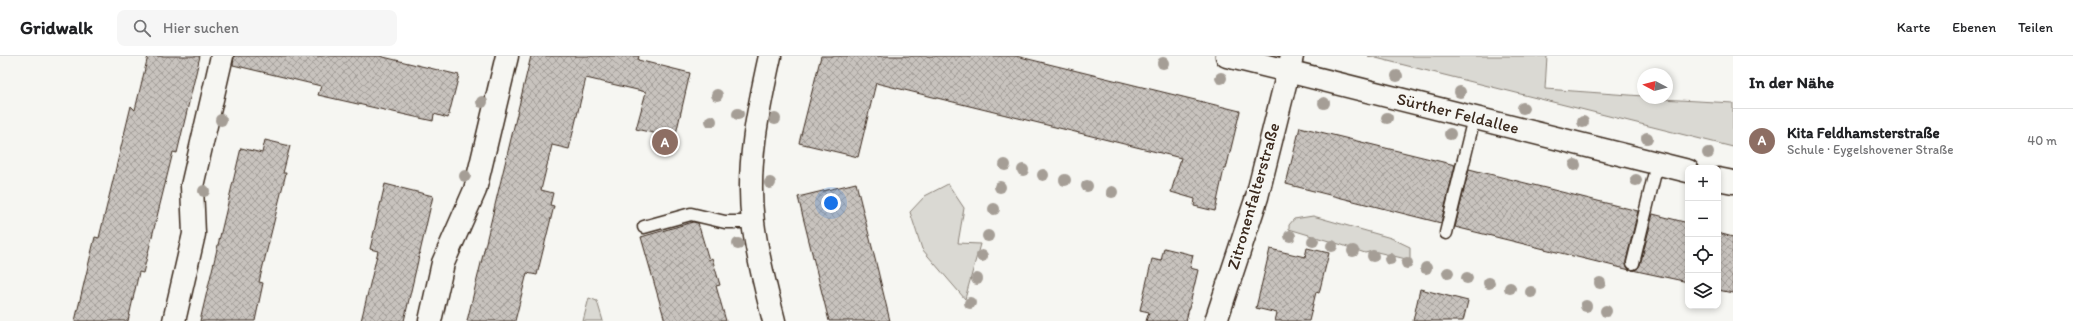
<!DOCTYPE html>
<html lang="de">
<head>
<meta charset="utf-8">
<style>
  body { margin:0; font-family:Itim,sans-serif; background:#f6f6f6; color:#202124 }
  .controls { position:absolute; right:12px; bottom:12px; display:grid; overflow:hidden; border-radius:8px; box-shadow:0 2px 6px #0003 }
  .controls button { width:36px; height:36px; display:grid; place-items:center; padding:0; border:0; border-bottom:1px solid #e0e0e0; background:#fff; color:#202124; font:20px sans-serif }
  .compass { position:absolute; left:1637px; top:12px; width:36px; height:36px; border-radius:50%; background:#fff; box-shadow:0 2px 6px #0003; rotate:277deg }
  .you { position:absolute; left:831px; top:147px; width:14px; height:14px; margin:-10px; border:3px solid #fff; border-radius:50%; background:#1a73e8; box-shadow:0 0 0 6px #1a73e833 }
  .badge { display:grid; place-items:center; width:26px; height:26px; border-radius:50%; background:#2563eb; color:#fff; font-size:13px; font-weight:700 }
  .pin { position:absolute; translate:-50% -50%; border:2px solid #fff; box-shadow:0 1px 4px #0006 }
  .list { margin:0; padding:0; list-style:none }
  h2 { display:flex; justify-content:space-between; align-items:center; height:52px; margin:0; padding:0 16px; font-size:17px }
  h2 small { font-size:13px; font-weight:400; color:#757577 }
  .list li { display:grid; grid-template-columns:26px 1fr auto; gap:12px; align-items:center; box-sizing:border-box; height:64px; padding:0 16px; border-top:1px solid #e0e0e0 }
  .list b { display:block; font-size:15px; white-space:nowrap }
  .list p { margin:0; font-size:13px; white-space:nowrap; color:#757577 }
  .list em { font-size:13px; font-style:normal; color:#757577 }
  .icon { flex:none; width:22px; height:22px; fill:none; stroke:currentColor; stroke-width:2; stroke-linecap:round; stroke-linejoin:round }
  .map { position:relative; flex:none; width:1733px; height:265px; overflow:hidden }
  header { display:flex; align-items:center; gap:24px; box-sizing:border-box; height:56px; padding:0 20px; background:#fff; border-bottom:1px solid #e0e0e0 }
  header strong { font-size:19px }
  nav { display:flex; gap:22px; margin-inline-start:auto; font-size:14px }
  .search { width:280px; height:36px; background:#f6f6f6; display:flex; align-items:center; gap:10px; box-sizing:border-box; padding:0 14px; border-radius:8px; color:#757577; font-size:15px }
  main { display:flex }
  aside { flex:1; background:#fff }
  .map>svg:first-child { display:block }
  .park { fill:#dad9d3; stroke:#8a8278 }
  .building { fill:url(#building-cross-hatch); stroke:#3b2a1e }
  .lines { fill:none; stroke-linecap:round; stroke-linejoin:round }
  .lane-casing { stroke:#3b2a1e; stroke-width:15 }
  .street-casing { stroke:#3b2a1e; stroke-width:25 }
  .lane { stroke:#f6f6f2; stroke-width:12 }
  .street { stroke:#f6f6f2; stroke-width:22 }
  .tree { fill:#a59e96 }
  .labels { text-anchor:middle; stroke-width:4; stroke-linejoin:round; paint-order:stroke }
  .street-label { font-size:17px; fill:#3b2a1e; stroke:#f6f6f2 }
</style>
</head>
<body>
<header>
<strong>Gridwalk</strong>
<div class="search"><svg class="icon" aria-label="search" viewBox="0 0 24 24"><circle cx="10" cy="10" r="6"/><path d="M15 15l6 6"/></svg>Hier suchen</div>
<nav><a>Karte</a><a>Ebenen</a><a>Teilen</a></nav>
</header>
<main>
<div class="map">
<svg width="1733" height="265" viewBox="0 0 1733 265">
  <defs>
    <pattern id="building-cross-hatch" width="8" height="8" patternUnits="userSpaceOnUse"><rect width="8" height="8" fill="#c8c3be"/><path d="M0 0l8 8M0 8l8-8" fill="none" stroke="#a49f9a"/></pattern>
  </defs>
  <rect width="100%" height="100%" fill="#f6f6f2"/>
  <filter id="ink" filterUnits="userSpaceOnUse"><feTurbulence type="fractalNoise" baseFrequency=".025" numOctaves="2"/><feDisplacementMap in="SourceGraphic" scale="8" xChannelSelector="R" yChannelSelector="G"/><feConvolveMatrix kernelMatrix="1 2 1 2 8 2 1 2 1" color-interpolation-filters="sRGB"/></filter>
  <g filter="url(#ink)">
    <g class="park">
      <path d="M1368,0h179l-2,33 98,7v2l90,5v44z"/>
      <path d="M948,128l16,24 -6,35 22,1 -15,55 -43,-50 -12,-37 15,-16z"/>
      <path d="M1313,160l78,22 19,9v11l-4,1 -33,-8 -8,2 -26,-9 -50,-15v-4l5,-6z"/>
      <path d="M589,242l8,3 6,20h-20z"/>
    </g>
    <g class="building">
      <path d="M148,0h52l-23,97 -4,-1 -30,121 -4,-1 -11,49h-53l20,-84 4,1 32,-132 4,4z"/>
      <path d="M234,0h145l80,19 -11,43 -14,-4 -1,7 -115,-26 3,-9 -88,-21z"/>
      <path d="M531,0h108l-1,4 52,13 -15,65 -39,-9 10,-37 -60,-14 -17,71 -17,-4 -11,45 12,3 -3,12 4,1 -17,69 -10,-2 -12,48h-48z"/>
      <path d="M821,0h195l224,55 -14,58h-2l-9,42 -21,-5 1,-7 -24,-7 10,-34 -305,-75 -18,74 -59,-14z"/>
      <path d="M1300,71l155,38 -14,58 -155,-39z"/>
      <path d="M265,84l25,6 -7,27h3l-27,109 4,1 -8,38h-55l41,-173 21,5z"/>
      <path d="M1469,113l169,42 -12,50v4l4,5 -175,-43z"/>
      <path d="M856,127l22,88 12,50h-61l-31,-124z"/>
      <path d="M385,128l48,12 -29,125h-43l17,-70 -8,-2z"/>
      <path d="M1653,158l35,9v59l-56,-12 6,-2 2,-3z"/>
      <path d="M693,166l5,1 11,37 3,-2 8,27 -4,1 10,35h-61l-24,-84z"/>
      <path d="M1718,177l15,4v56l-15,-3z"/>
      <path d="M1164,192l29,7 -3,13 8,2 -12,51h-40l3,-9 -9,-2 12,-51 9,2z"/>
      <path d="M1307,192l22,5 -10,40 -3,-1 -7,29h-34l2,-8 -21,-5 14,-59 35,8z"/>
      <path d="M1420,233l48,12 -5,20h-50z"/>
    </g>
    <g class="lines">
      <g class="lane-casing">
        <g id="lane">
          <path d="M644,171l47,-13 34,8h28"/>
          <path d="M1446,177l28,-115"/>
          <path d="M1633,207l24,-99"/>
        </g>
      </g>
      <g class="street-casing">
        <g id="street">
          <path d="M770,0c-12,54 -24,111 -17,166 4,34 13,67 21,99"/>
          <path d="M1227,0l461,115"/>
          <path d="M1718,123l15,3"/>
          <path d="M174,265l20,-87 -2,-48 30,-130"/>
          <path d="M430,265l13,-58 32,-73 32,-134"/>
          <path d="M1216,265l41,-124 35,-141"/>
        </g>
      </g>
      <use href="#lane" class="lane"/>
      <use href="#street" class="street"/>
    </g>
    <g class="tree">
      <circle cx="1163" cy="7" r="6"/>
      <circle cx="1397" cy="20" r="6"/>
      <circle cx="1221" cy="22" r="6"/>
      <circle cx="1460" cy="36" r="6"/>
      <circle cx="717" cy="39" r="6"/>
      <circle cx="482" cy="46" r="6"/>
      <circle cx="1324" cy="47" r="6"/>
      <circle cx="1523" cy="52" r="6"/>
      <circle cx="738" cy="58" r="6"/>
      <circle cx="1387" cy="62" r="6"/>
      <circle cx="775" cy="63" r="6"/>
      <circle cx="221" cy="64" r="6"/>
      <circle cx="711" cy="65" r="6"/>
      <circle cx="1583" cy="66" r="6"/>
      <circle cx="1450" cy="78" r="6"/>
      <circle cx="1647" cy="82" r="6"/>
      <circle cx="1708" cy="97" r="6"/>
      <circle cx="1005" cy="109" r="6"/>
      <circle cx="1575" cy="109" r="6"/>
      <circle cx="1023" cy="114" r="6"/>
      <circle cx="1043" cy="119" r="6"/>
      <circle cx="465" cy="120" r="6"/>
      <circle cx="1065" cy="124" r="6"/>
      <circle cx="1636" cy="124" r="6"/>
      <circle cx="770" cy="127" r="6"/>
      <circle cx="1087" cy="130" r="6"/>
      <circle cx="1000" cy="131" r="6"/>
      <circle cx="204" cy="135" r="6"/>
      <circle cx="1112" cy="136" r="6"/>
      <circle cx="994" cy="153" r="6"/>
      <circle cx="988" cy="180" r="6"/>
      <circle cx="1290" cy="180" r="6"/>
      <circle cx="1313" cy="185" r="6"/>
      <circle cx="738" cy="188" r="6"/>
      <circle cx="1332" cy="190" r="6"/>
      <circle cx="1353" cy="195" r="6"/>
      <circle cx="982" cy="200" r="6"/>
      <circle cx="1373" cy="200" r="6"/>
      <circle cx="1390" cy="203" r="6"/>
      <circle cx="1407" cy="207" r="6"/>
      <circle cx="1426" cy="212" r="6"/>
      <circle cx="1448" cy="217" r="6"/>
      <circle cx="1467" cy="222" r="6"/>
      <circle cx="977" cy="223" r="6"/>
      <circle cx="1489" cy="227" r="6"/>
      <circle cx="1600" cy="227" r="6"/>
      <circle cx="1510" cy="232" r="6"/>
      <circle cx="1531" cy="236" r="6"/>
      <circle cx="970" cy="247" r="6"/>
      <circle cx="1586" cy="250" r="6"/>
      <circle cx="1606" cy="255" r="6"/>
    </g>
  </g>
  <g class="labels">
    <g class="street-label">
      <text transform="translate(1458 57) rotate(14)" y="6">Sürther Feldallee</text>
      <text transform="translate(1253 140) rotate(-74)" y="6">Zitronenfalterstraße</text>
    </g>
  </g>
</svg>
<div class="controls">
<button>+</button>
<button>−</button>
<button><svg class="icon" aria-label="locate" viewBox="0 0 24 24"><circle cx="12" cy="12" r="6"/><path d="M12 2v4M12 18v4M2 12h4M18 12h4"/></svg></button>
<button><svg class="icon" aria-label="layers" viewBox="0 0 24 24"><path d="M12 4l9 5-9 5-9-5zM3 14l9 5 9-5"/></svg></button>
</div>
<svg class="compass" viewBox="-18 -18 36 36"><path d="M0-13l5 13h-10z" fill="#e53935"/><path d="M0 13l5-13h-10z" fill="#757577"/></svg>
<div class="you"></div>
<div class="pin badge" style="left:665px;top:86px;background:#8d6e63">A</div>
</div>
<aside>
<h2>In der Nähe<small></small></h2>
<ul class="list">
<li><span class="badge" style="background:#8d6e63">A</span><div><b>Kita Feldhamsterstraße</b><p>Schule · Eygelshovener Straße</p></div><em>40 m</em></li>
</ul>
</aside>
</main>
</body>
</html>
